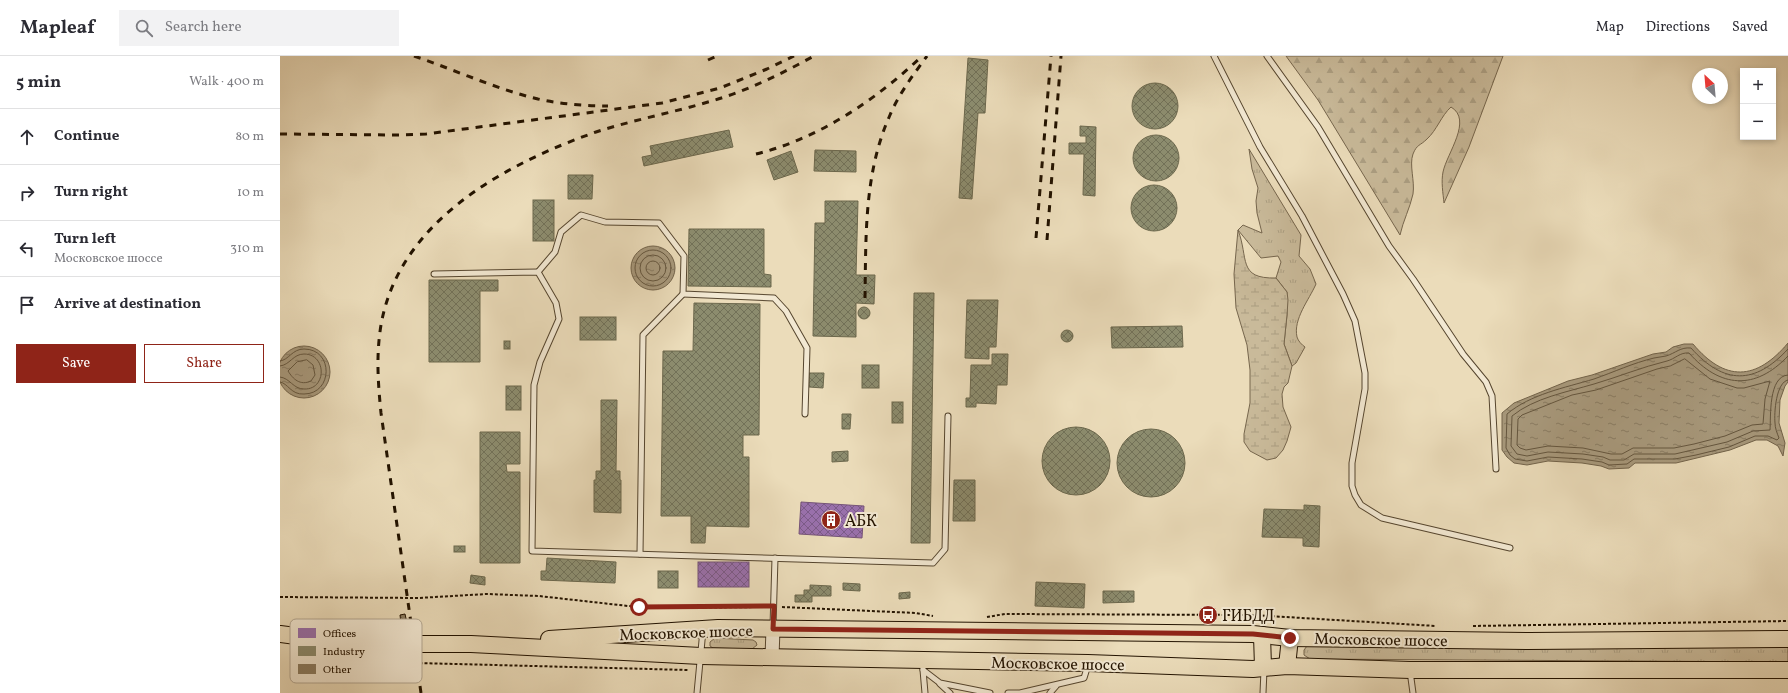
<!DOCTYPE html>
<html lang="en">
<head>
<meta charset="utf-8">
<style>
  body { margin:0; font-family:Vollkorn,serif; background:#f2f2f3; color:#2b2b33 }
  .controls { position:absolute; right:12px; top:12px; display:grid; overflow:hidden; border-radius:0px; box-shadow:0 2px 6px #0003 }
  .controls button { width:36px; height:36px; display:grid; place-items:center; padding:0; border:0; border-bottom:1px solid #e1e1e2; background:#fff; color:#2b2b33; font:20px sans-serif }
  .compass { position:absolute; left:1412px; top:12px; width:36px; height:36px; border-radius:50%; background:#fff; box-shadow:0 2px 6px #0003; rotate:334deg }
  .stop { position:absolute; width:12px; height:12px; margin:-9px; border:3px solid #8f2418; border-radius:50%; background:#fff }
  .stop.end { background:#8f2418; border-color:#fff; box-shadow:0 1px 4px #0008 }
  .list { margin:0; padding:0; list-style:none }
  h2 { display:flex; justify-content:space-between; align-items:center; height:52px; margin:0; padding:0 16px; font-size:17px }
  h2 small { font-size:13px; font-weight:400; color:#7c7c81 }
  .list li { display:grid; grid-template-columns:26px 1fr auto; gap:12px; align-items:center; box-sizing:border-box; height:56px; padding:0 16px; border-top:1px solid #e1e1e2 }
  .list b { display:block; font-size:15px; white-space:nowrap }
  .list p { margin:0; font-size:13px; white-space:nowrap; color:#7c7c81 }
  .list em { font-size:13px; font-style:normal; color:#7c7c81 }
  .actions { display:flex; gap:8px; padding:12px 16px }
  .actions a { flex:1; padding:9px 0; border:1px solid #8f2418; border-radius:0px; text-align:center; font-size:14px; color:#8f2418 }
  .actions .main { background:#8f2418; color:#fff }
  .icon { flex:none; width:22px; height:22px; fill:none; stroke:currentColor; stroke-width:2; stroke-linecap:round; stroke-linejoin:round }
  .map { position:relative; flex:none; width:1508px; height:637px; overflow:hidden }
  header { display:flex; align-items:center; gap:24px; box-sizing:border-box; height:56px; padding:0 20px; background:#fff; border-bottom:1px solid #e1e1e2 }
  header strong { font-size:19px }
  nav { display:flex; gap:22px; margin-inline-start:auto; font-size:14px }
  .search { width:280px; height:36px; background:#f2f2f3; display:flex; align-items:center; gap:10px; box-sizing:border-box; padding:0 14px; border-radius:0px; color:#7c7c81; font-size:15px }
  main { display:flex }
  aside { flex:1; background:#fff }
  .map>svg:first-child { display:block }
  .grass { fill:url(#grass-tufts); stroke:#76664d }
  .forest { fill:url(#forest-firs); stroke:#76664d }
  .wetland { fill:url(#wetland-marsh); stroke:#76664d }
  .water { fill:url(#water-ripples); stroke:#72634a }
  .offices { fill:url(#offices-cross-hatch); stroke:#765478 }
  .industry { fill:url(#industry-cross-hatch); stroke:#6c684d }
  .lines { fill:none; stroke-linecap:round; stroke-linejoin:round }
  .shore { stroke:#65563e; stroke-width:1 }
  .building { fill:url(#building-cross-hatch); stroke:#231300 }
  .service-casing { stroke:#55452e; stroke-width:7 }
  .tertiary-casing { stroke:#55452e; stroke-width:15 }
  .primary-casing { stroke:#231300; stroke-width:18 }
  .path { stroke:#231300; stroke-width:2; stroke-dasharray:3 2; stroke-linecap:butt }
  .service { stroke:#f2e8d2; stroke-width:5 }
  .tertiary { stroke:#f2e8d2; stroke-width:13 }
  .primary { stroke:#ebdcba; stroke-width:16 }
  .rail { stroke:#231300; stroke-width:3; stroke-dasharray:7 7; stroke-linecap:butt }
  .route { stroke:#8f2418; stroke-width:5 }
  .labels { text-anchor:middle; stroke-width:4; stroke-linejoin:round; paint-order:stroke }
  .poi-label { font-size:16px; fill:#231300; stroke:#f2e8d2; text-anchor:start }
  .street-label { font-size:16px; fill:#231300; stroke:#f2e8d2 }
  .key { fill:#f2e8d2; stroke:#b4a893; stroke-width:1 }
  .key-label { font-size:11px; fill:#231300 }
</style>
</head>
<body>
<header>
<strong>Mapleaf</strong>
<div class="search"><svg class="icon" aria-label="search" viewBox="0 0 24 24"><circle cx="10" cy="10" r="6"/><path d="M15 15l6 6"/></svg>Search here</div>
<nav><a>Map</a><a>Directions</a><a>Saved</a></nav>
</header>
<main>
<aside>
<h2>5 min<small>Walk · 400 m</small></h2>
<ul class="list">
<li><svg class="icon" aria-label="ahead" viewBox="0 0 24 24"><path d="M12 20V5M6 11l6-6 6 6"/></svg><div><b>Continue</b></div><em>80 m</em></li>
<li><svg class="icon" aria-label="right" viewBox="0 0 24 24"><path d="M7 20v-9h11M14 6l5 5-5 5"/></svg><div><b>Turn right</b></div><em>10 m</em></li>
<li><svg class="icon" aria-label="left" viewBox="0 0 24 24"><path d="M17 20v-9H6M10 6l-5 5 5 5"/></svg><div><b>Turn left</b><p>Московское шоссе</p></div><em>310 m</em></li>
<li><svg class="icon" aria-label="arrive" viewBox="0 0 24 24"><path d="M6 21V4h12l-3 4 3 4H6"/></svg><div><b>Arrive at destination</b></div></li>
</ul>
<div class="actions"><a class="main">Save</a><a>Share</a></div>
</aside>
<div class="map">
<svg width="1508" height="637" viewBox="0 0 1508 637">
  <defs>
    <pattern id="grass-tufts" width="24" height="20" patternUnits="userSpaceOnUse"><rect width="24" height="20" fill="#c9ba9a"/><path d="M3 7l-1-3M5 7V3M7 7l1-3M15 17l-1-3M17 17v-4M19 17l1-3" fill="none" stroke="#ac9f83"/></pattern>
    <pattern id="forest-firs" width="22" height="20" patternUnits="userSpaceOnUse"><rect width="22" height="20" fill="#c9ba9a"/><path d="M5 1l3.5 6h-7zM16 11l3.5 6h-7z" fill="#ac9f83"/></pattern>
    <pattern id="wetland-marsh" width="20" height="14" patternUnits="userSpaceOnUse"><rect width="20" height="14" fill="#c9ba9a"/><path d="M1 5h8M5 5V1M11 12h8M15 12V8" fill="none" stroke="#ac9f83"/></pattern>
    <pattern id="water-ripples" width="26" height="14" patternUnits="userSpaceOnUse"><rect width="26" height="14" fill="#a7987b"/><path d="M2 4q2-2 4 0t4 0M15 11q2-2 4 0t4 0" fill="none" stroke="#887b62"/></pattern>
    <pattern id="offices-cross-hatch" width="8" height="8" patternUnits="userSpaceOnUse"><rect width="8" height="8" fill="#9970ab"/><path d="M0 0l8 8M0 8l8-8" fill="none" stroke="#7c5b89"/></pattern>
    <pattern id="industry-cross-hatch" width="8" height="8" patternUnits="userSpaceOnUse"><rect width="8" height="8" fill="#8c8c6e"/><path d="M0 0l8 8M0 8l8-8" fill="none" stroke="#727158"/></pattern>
    <pattern id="building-cross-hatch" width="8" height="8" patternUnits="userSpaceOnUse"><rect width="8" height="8" fill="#8b7c61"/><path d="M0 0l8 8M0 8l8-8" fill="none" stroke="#71644e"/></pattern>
  </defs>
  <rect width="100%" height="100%" fill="#ebdcba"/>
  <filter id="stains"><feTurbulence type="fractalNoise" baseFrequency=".005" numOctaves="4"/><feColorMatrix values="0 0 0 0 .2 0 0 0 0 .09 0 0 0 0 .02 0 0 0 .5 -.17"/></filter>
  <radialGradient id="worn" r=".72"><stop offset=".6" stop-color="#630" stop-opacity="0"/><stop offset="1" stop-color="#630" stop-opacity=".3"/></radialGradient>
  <g class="grass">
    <path d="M969,93l52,86 -2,21 11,13 6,15c-7,16 -23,35 -19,53 1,4 5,8 8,10l-9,16 -4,3 -8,-22 3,-29v-23l-11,-14 5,-16 -3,-6 -17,2 -23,-28 5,-5 19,8 -5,-20 -1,-12 2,-13 -6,-19z"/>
    <path d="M435,582l38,2 3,2 1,3 -5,4 -39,-1 -3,-2v-4z"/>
    <path d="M1027,590l481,1v15l-478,-3 -6,-4v-5z"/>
  </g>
  <path class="forest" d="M1006,0h217l-34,91 -25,56c-1,-10 -3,-21 -1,-31 4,-19 30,-52 8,-65 -10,9 -14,23 -24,32 -7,7 -10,5 -14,15 -4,11 2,27 0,40 -3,14 -10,27 -13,41l-82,-135z"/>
  <path class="wetland" d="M958,174c11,28 -1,49 38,48l11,14 1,8 -1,15 -3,29 8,22 -4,17 -4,4 -2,7 1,13 8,20 -4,14 -4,9 -7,8 -9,2 -17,-9 -6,-9v-8l6,-31v-33l-3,-25 -11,-37 -2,-34z"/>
  <g class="water">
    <circle cx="373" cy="212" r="22"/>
    <path d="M1508,287v39l-3,4 -5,14 -1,23 6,20 -2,13 -5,-10 -11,-6h-11l-26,10 -54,13h-41l-6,5 -20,1 -8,-3 -19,-3 -34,-2 -21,4 -13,-2 -7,-6 -5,-7v-37l12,-10 54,-22 24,-6 61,-21 13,-2 7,-5 11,-3h9c32,38 63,37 95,-1z"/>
    <circle cx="24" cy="316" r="26"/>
  </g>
  <g class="offices">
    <path d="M521,446l63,4 -2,32 -63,-4z"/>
    <rect x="418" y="506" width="51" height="25"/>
  </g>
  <g class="industry">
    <path d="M688,2l20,2 -3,53h-7l-6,86 -13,-1z"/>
    <circle cx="875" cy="50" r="23"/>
    <path d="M800,70l16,1 -1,69 -12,-1 1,-41h-15v-11h17v-7h-6z"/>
    <path d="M449,74l4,17 -89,19 -2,-9 10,-2 -2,-9z"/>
    <circle cx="876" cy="102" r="23"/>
    <path d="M535,94l41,1v21l-42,-1z"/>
    <path d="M511,95l7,21 -24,8 -7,-20z"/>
    <path d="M288,119h25l-1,24h-24z"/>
    <circle cx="874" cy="152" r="23"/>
    <rect x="253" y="144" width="21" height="41"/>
    <path d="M545,145h33l-2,74h19l-1,29 -18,-1v34l-43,-1 2,-113h10z"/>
    <path d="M409,173h75v45l7,1v12l-83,-1z"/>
    <path d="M149,224h69v11h-18v71h-51z"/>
    <path d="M634,237h20l-4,250h-19z"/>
    <path d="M687,244h31l-2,47h-7v12l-24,-1z"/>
    <path d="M414,247l66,1 -1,131h-16v22h6v70l-43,-1 -1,17h-14v-27h-30l2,-165h30z"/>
    <circle cx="584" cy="257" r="6"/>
    <rect x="300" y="261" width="36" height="23"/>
    <path d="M902,270l1,21 -71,1 -1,-21z"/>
    <circle cx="787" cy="280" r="6"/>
    <rect x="224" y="285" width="6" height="8"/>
    <path d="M712,298h16l-1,31h-10l-1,19 -20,-1v4h-10v-9h4l1,-33h21z"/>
    <rect x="582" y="309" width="17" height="23"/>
    <path d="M529,317h15l-1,15 -14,-1z"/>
    <rect x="226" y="330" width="15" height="24"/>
    <path d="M321,344h16l-1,71h4v9h1v33l-27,-1v-32h2v-9h5z"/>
    <rect x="612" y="346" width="11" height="21"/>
    <path d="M562,358h9l-1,15h-8z"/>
    <circle cx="796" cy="405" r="34"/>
    <circle cx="871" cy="407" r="34"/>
    <path d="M200,376h40v32h-14l1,8h13v91h-40z"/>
    <path d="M568,395v10l-16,1v-10z"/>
    <path d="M674,424h21v41h-22z"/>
    <path d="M1024,449l16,1 -1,41 -16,-1v-8l-41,-1 2,-28 40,1z"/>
    <rect x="174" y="490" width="11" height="6"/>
    <path d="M267,502l69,4 -1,21 -74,-3v-9h5z"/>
    <rect x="378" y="515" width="20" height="17"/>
    <path d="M191,519l14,2v8l-15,-2z"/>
    <path d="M756,526l49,2 -1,24 -49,-2z"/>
    <path d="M563,527l17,1v7l-17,-1z"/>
    <path d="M530,529l21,1v10h-19v6h-17v-7h9v-5h6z"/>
    <path d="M823,535h31v11l-31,1z"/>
    <path d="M630,536v6l-11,1v-6z"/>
  </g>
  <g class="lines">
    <g class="shore">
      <circle cx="373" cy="212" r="18"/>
      <circle cx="373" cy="212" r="13"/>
      <circle cx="373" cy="212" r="7"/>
      <path d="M1508,293c-33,36 -64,36 -97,-1 -11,-1 -15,5 -25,8 -4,1 -8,1 -12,2 -21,5 -40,14 -60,21 -30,9 -63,15 -87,35l-1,34 4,7 5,4 12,2 21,-4 34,2 20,3 7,3 18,-1 7,-5h41l21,-4 33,-8 26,-11h13l9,4 2,-2c-2,-5 -4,-10 -4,-15 -1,-10 1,-41 13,-43"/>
      <path d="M1508,300c-33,35 -68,32 -99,-3 -9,-1 -14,6 -22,8 -25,6 -49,16 -73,23 -27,8 -60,14 -82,32l-1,30 6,8 10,2 21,-4 35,2 20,3 7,3h14l10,-6h41l52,-12 26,-11 17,-1c1,-13 -2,-54 18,-55"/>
      <path d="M1405,303l25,20 27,9h7l26,-7 -5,18 -2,25 -11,1 -27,11 -31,8 -20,4h-41l-11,6h-11l-28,-6 -35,-2 -22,4 -6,-2 -3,-3 1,-26 4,-4 50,-20 24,-5 61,-21 13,-3z"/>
      <path d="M27,304l6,5 2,10 -4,6c-11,5 -18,-2 -23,-10l9,-9z"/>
      <path d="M0,305c9,-1 12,-12 24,-12 30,0 29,45 0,45 -13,1 -16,-11 -24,-12"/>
      <path d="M0,310c10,-1 13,-12 24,-12 23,0 23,36 0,35 -11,0 -14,-11 -24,-12"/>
    </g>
  </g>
  <path class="building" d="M125,558l2,9 -6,1 -1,-9z"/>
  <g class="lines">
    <g class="service-casing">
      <g id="service">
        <path d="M934,0l46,91 42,69 41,78 12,27 10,52v16l-13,74v23l3,9 6,10 21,13 128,30"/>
        <path d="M987,0l51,71 71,119 24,33 50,75 23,28 6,14 4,73"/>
        <path d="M258,216l17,-20 6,-20 20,-17 24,7 54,1 25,33 -1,38 91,4 12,13 21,37 -2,66"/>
        <path d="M154,218l104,-2 18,31 3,16 -19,43 -6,23 -2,166 401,12 12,-14 3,-133"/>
        <path d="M360,498l3,-219 40,-41"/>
        <path d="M493,570l2,-68"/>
        <path d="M643,606v8l17,13 50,10"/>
        <path d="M643,614l2,23"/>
        <path d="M1130,615l3,22"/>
        <path d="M660,628l10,9"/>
        <path d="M417,637l6,-63"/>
        <path d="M728,637h12l64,-15 4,-13"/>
        <path d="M770,637l6,-7"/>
        <path d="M983,637l1,-23"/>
      </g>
    </g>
    <g class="tertiary-casing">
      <path id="tertiary" d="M492,601l1,-28"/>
    </g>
    <g class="primary-casing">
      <g id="primary">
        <path d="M0,578l31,4 103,6h57l230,12 387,7 165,6 34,-3 123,4h378"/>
        <path d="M982,579l1,32"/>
        <path d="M269,583l169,-11 535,6 37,4 239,3 259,-2"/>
        <path d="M1007,610l3,-28"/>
      </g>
    </g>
    <g class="path">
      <path d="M0,541l138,1 69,-4 52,2 89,10 33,2 104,-1"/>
      <path d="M502,551l134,6 17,3"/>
      <path d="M707,561l18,-3 247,1 184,11"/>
      <path d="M1193,570l315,-5"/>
      <path d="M55,598l82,9 271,7"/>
    </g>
    <use href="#service" class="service"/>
    <use href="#tertiary" class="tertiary"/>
    <use href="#primary" class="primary"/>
    <g class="rail">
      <path d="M134,0c41,14 82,33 124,43 23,5 46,7 70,7"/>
      <path d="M428,4l9,-4"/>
      <path d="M0,78l117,1 29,-1 236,-31 58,-15 47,-19 27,-13"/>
      <path d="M476,98c62,-15 120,-54 166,-98"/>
      <path d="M756,182l15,-182"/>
      <path d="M767,184l14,-184"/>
      <path d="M585,242c1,-63 -1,-125 25,-183 9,-21 23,-40 37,-59"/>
      <path d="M141,637l-40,-280c-3,-30 -5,-58 0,-88 18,-104 124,-161 215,-193 37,-12 75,-19 112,-30 37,-10 73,-28 106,-46"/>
    </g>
  </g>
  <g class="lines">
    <path class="route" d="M359,551l135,-1 -1,23 480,5 37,4"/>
  </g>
  <defs>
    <g id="building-disc" transform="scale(1)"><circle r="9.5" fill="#8f2418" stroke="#f2e8d2"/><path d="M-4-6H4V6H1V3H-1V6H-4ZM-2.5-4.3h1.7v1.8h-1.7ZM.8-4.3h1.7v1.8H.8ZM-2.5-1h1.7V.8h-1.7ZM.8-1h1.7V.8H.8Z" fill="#fff"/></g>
    <g id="bus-disc" transform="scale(1)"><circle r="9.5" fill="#8f2418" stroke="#f2e8d2"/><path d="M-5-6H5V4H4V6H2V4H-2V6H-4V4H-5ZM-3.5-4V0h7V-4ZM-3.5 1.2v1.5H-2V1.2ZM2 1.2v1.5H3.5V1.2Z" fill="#fff"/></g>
  </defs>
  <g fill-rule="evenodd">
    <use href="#building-disc" x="551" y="464"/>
    <use href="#bus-disc" x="928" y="559"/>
  </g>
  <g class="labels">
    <g class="poi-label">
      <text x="565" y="470">АБК</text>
      <text x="942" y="565">ГИБДД</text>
    </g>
    <g class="street-label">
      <text transform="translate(406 576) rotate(-2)" y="6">Московское шоссе</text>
      <text transform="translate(1101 583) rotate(1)" y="6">Московское шоссе</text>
      <text transform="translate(778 607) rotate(1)" y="6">Московское шоссе</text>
    </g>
  </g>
  <rect x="10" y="563" width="132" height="64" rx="6" class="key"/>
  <rect x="18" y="572" width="18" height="10" fill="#9970ab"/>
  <rect x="18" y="590" width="18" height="10" fill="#8c8c6e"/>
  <rect x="18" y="608" width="18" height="10" fill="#8b7c61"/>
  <g class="key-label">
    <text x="43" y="581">Offices</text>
    <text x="43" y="599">Industry</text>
    <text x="43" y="617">Other</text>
  </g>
  <rect width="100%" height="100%" filter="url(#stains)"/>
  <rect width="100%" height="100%" fill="url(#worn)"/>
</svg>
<div class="controls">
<button>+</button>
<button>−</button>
</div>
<svg class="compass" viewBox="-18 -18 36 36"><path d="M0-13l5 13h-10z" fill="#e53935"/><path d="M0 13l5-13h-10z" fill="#7c7c81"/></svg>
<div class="stop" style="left:359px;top:551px"></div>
<div class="stop end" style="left:1010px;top:582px"></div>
</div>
</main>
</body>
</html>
